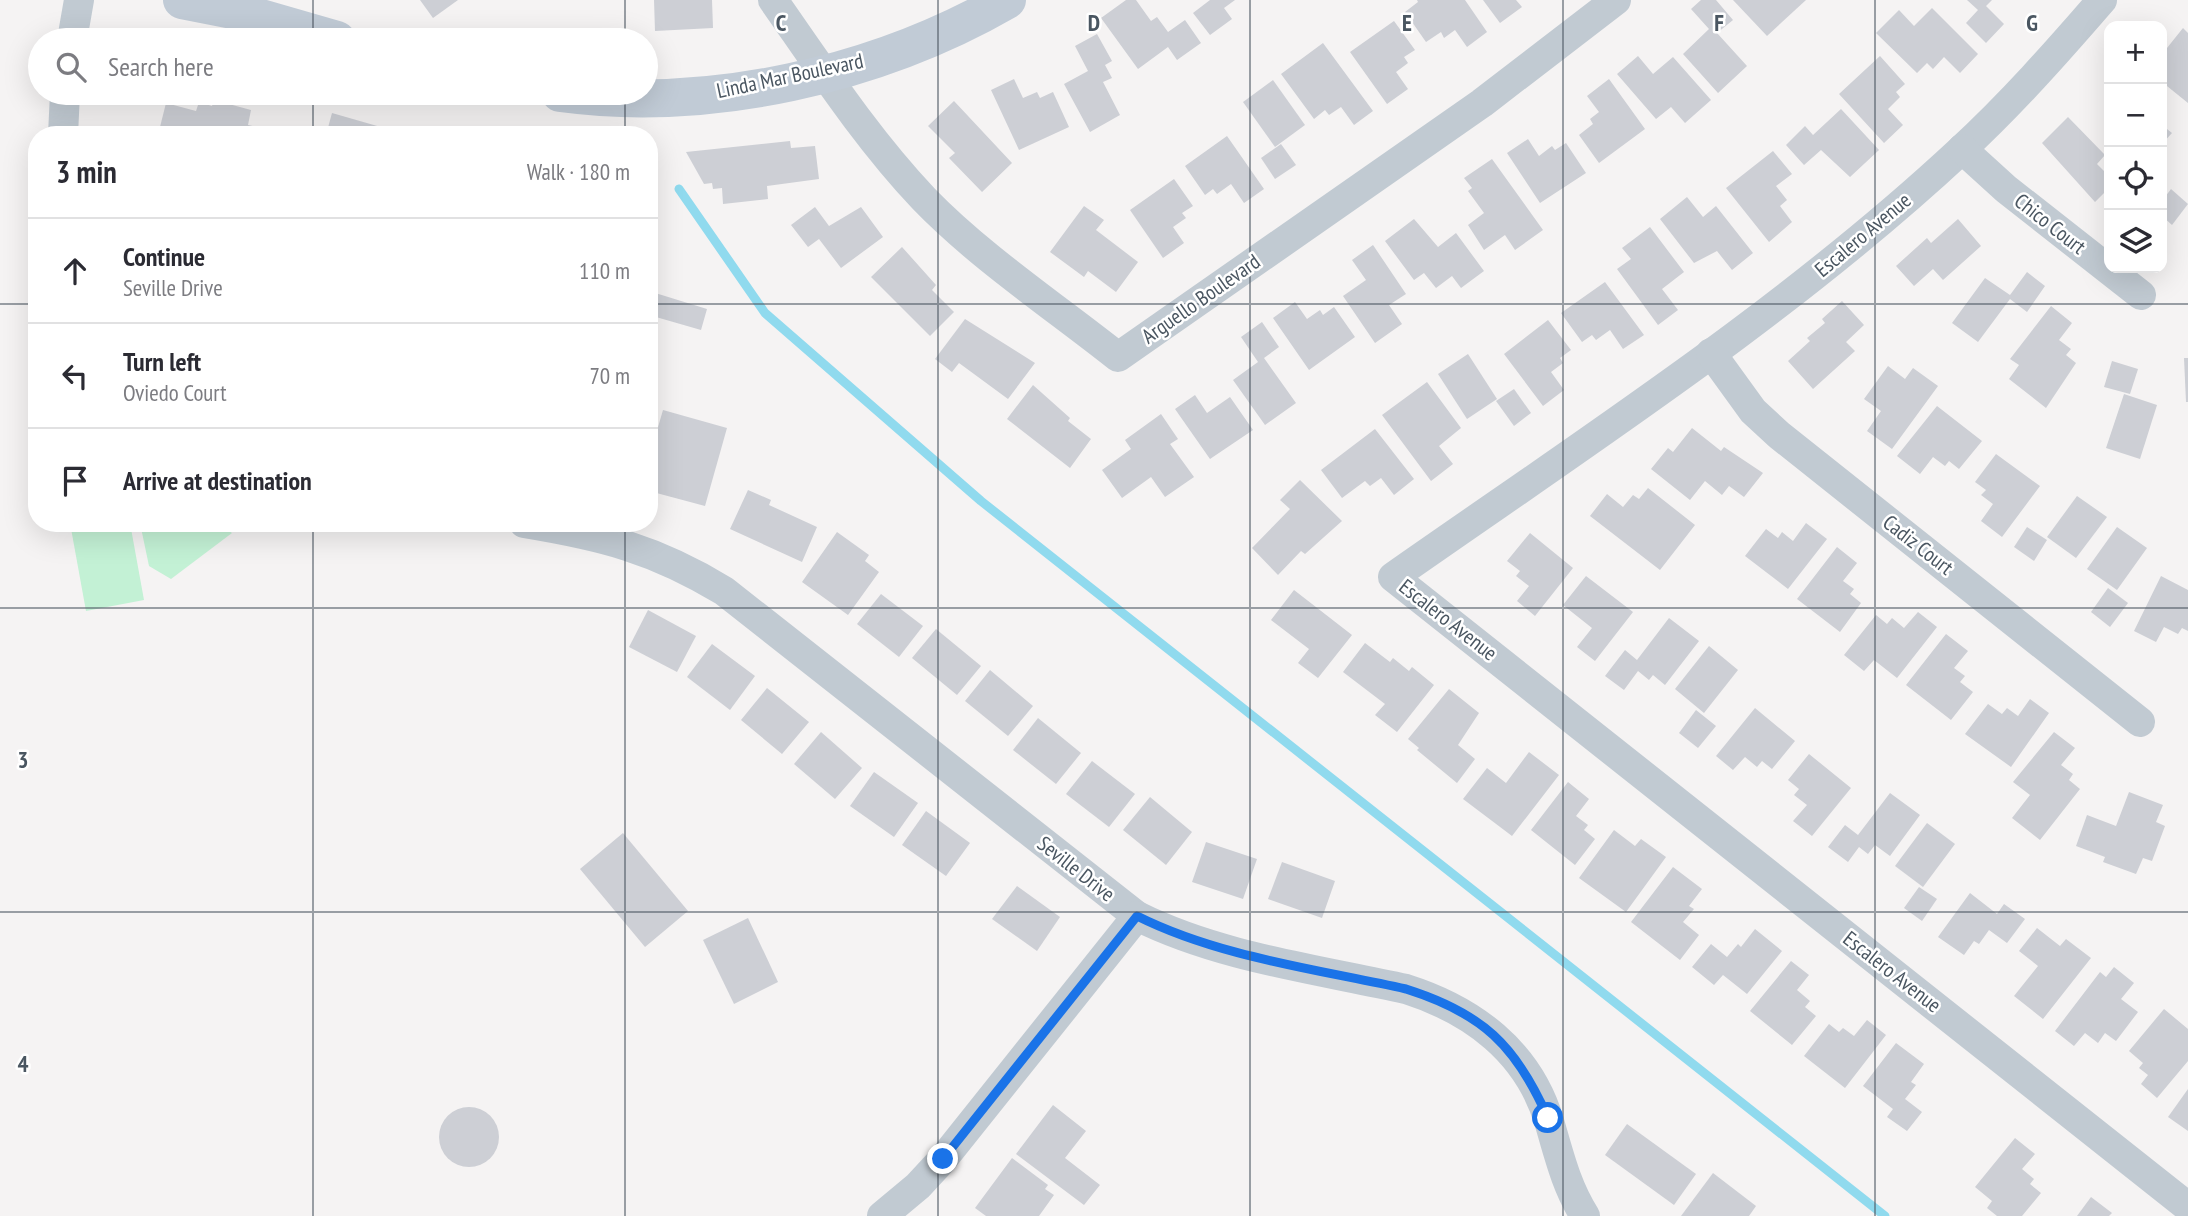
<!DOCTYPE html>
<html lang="en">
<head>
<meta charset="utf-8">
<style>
  body { margin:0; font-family:"PT Sans Narrow",sans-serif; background:#f7f7f7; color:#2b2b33 }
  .controls { position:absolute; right:21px; top:21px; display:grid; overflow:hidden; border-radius:14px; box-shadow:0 7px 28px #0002 }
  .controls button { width:63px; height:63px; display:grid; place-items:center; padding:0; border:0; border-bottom:2px solid #e1e1e2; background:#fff; color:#2b2b33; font:35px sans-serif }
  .stop { position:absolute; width:21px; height:21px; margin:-16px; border:5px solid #1a73e8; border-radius:50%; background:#fff }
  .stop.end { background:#1a73e8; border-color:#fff; box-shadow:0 2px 7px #0008 }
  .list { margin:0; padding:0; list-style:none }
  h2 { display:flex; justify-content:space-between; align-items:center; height:91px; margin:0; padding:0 28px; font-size:30px }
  h2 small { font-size:23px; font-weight:400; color:#7c7c81 }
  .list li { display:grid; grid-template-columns:46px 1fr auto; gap:21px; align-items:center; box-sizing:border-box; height:105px; padding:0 28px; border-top:2px solid #e1e1e2 }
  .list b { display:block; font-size:26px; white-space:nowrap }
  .list p { margin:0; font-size:23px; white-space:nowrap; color:#7c7c81 }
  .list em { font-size:23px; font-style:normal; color:#7c7c81 }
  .icon { flex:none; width:38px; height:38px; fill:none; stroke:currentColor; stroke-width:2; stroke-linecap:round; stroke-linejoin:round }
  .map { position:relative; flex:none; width:2188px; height:1216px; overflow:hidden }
  .search { position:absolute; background:#fff; box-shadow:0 7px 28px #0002; left:28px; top:28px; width:630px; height:77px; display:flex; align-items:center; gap:18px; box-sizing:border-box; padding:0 24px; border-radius:38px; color:#7c7c81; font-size:26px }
  .panel { position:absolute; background:#fff; box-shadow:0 7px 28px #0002; left:28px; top:126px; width:630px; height:406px; border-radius:28px }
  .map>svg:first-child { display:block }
  .green { fill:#c3f1d5 }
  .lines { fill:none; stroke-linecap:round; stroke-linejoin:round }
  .stream { stroke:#90daee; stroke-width:9 }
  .building { fill:#cdcfd5 }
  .street { stroke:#c1cad2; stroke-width:30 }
  .secondary { stroke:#c1cbd6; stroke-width:38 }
  .route { stroke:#1a73e8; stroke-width:9 }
  .grid { fill:none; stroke:#4a5661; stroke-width:2; stroke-opacity:0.55 }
  .labels { text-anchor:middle; stroke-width:5; stroke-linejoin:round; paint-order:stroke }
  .street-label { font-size:21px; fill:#4a5661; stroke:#fff }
  .grid-label { font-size:23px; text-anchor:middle; font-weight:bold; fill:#4a5661; stroke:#fff; stroke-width:5; stroke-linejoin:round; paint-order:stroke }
</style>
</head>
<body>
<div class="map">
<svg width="2188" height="1216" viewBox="0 0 2188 1216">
  <rect width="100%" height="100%" fill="#f5f3f3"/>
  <g class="green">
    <path d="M70,523h60l14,77 -58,11z"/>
    <path d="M140,523h76l16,10 -61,46 -22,-13z"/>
  </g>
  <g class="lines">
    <path class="stream" d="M679,189l86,124 216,188 904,715"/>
  </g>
  <g class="building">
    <path d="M420,0h38l-25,18z"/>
    <path d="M654,0h58l1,28 -58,3z"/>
    <path d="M1126,0h10l15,21 6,-4 11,15 17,-12 16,23 -24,17 -9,-13 -30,22 -37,-51z"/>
    <path d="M1210,0h25l-11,8 8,11 -22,16 -17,-22z"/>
    <path d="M1417,0h48l22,32 -20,15 -12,-17 -11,8 -3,-6 -15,10 -21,-30 13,-10z"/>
    <path d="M1483,0h33l6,7 -22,16z"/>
    <path d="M1701,0h15l17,20 -16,13 30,33 -29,27 -35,-39 26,-25 -18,-20z"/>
    <path d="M1733,0h73l-39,36z"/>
    <path d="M1967,0h25l-6,6 18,18 -18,19 -20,-20 12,-13z"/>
    <path d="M1932,8l46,46 -18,19 -16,-16 -11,12 -6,-6 -10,10 -41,-40 23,-23 15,16z"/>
    <path d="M1394,21l21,29 -11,7 4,6 -12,9 12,17 -21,15 -37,-52z"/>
    <path d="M2183,28l5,5v70l-26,-21v-38l5,4z"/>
    <path d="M1097,34l15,27 -7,4 7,13 -9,4 17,33 -30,17 -26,-48 24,-13 -13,-25z"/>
    <path d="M1323,43l50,68 -19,14 -13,-18 -12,8 -4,-5 -11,9 -33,-45z"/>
    <path d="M1638,56l15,18 20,-17 38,43 -26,23 -14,-16 -15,12 -39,-45z"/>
    <path d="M1880,56l25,28 -9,8 4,5 -12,12 15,16 -19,18 -45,-49z"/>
    <path d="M1014,79l9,19 14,-6 3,6 13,-6 16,35 -50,23 -28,-60z"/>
    <path d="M1609,79l36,50 -46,34 -20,-28 14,-11 -3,-5 9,-7 -12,-16z"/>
    <path d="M1273,80l32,45 -30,22 -32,-45z"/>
    <path d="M214,100l37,10 -3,15 26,6 -1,4h-100l-14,-4 7,-28 30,8 3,-9 13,4z"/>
    <path d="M954,101l58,62 -30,29 -33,-34 6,-5 -27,-27z"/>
    <path d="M1841,109l38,41 -29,27 -29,-27 -17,15 -18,-20 19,-19 8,9z"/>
    <path d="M332,113l73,21v1h-79z"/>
    <path d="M2068,117l37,38 -8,9 12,12v12l-14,14 -53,-59z"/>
    <path d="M2162,125l10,8 -10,11z"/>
    <path d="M1227,136l37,53 -20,14 -13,-19 -14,10 -4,-5 -8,6 -20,-29z"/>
    <path d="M1528,139l11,17 13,-10 3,4 11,-7 20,30 -46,30 -33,-50z"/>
    <path d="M790,141l1,7 24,-2 4,33 -52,7 1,13 -45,5 -1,-16 -9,1 -1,-6 -8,1 -18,-32z"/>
    <path d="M1281,144l15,21 -21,14 -14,-21z"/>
    <path d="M1773,151l19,23 -16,12 11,14 -7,6 12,16 -23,20 -43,-54z"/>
    <path d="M1492,159l51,71 -28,20 -10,-15 -21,15 -16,-25 16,-12 -16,-22 4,-3 -8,-10z"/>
    <path d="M1174,179l19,27 -11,7 4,5 -13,9 11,16 -21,15 -33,-48z"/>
    <path d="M2171,189l17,15 -16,21 -10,-9v-15z"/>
    <path d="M1687,197l16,20 13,-11 37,47 -21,17 -15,-19 -23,12 -34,-44z"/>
    <path d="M1084,206l20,14 -8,10 42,32 -22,30 -28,-21 -4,6 -34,-25z"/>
    <path d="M815,207l14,19 32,-19 22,30 -42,31 -22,-29 -11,8 -17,-22z"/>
    <path d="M1414,219l24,28 18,-14 28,38 -23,17 -9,-12 -16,12 -12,-15 -10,7 -29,-39z"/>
    <path d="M1958,219l23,27 -38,34 -10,-11 -19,17 -18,-20 31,-28 4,5z"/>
    <path d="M1650,227l34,45 -22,17 16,21 -20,15 -41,-56 14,-10 -9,-11z"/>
    <path d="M1373,245l33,49 -17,11 13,19 -27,19 -32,-47 23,-16 -14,-20z"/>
    <path d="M902,247l34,38 -4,5 22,22 -24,24 -59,-59z"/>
    <path d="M649,264l7,1 -4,27 55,17 -6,21 -52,-15z"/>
    <path d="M2027,272l18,14 -18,26 -17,-13 -32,43 -26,-19 33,-45 25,17z"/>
    <path d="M1605,282l39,53 -21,14 -13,-19 -14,10 -4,-5 -10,7 -21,-29z"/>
    <path d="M1842,301l22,24 -18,17 9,9 -42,38 -25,-28 22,-20 -3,-3 18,-15 -3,-4z"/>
    <path d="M1295,302l12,17 13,-9 3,5 11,-8 21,30 -46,33 -36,-52z"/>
    <path d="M2051,306l21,17 -13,17 12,9 -5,6 10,8 -30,45 -37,-29 10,-14 -9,-6z"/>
    <path d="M965,319l70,44 -27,36 -49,-36 -7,9 -17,-13z"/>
    <path d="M1548,320l23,30 -11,8 3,5 -12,9 13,18 -21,16 -39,-52z"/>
    <path d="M1262,322l17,25 -15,11 32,45 -31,22 -32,-45 25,-18 -17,-25z"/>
    <path d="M1468,354l29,45 -30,20 -29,-45z"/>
    <path d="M2184,358h4v44h-2z"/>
    <path d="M2112,361l26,8 -8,25 -26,-7z"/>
    <path d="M1888,366l17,13 8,-11 25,18 -46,63 -25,-18 14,-20 -17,-12z"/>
    <path d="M1427,382l34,46 -22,18 14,18 -22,17 -49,-66z"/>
    <path d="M1033,385l37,33 -2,3 23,18 -21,29 -63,-49z"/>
    <path d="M1514,389l17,24 -17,13 -18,-25z"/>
    <path d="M2124,394l33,11 -17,54 -34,-11z"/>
    <path d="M1195,395l12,18 23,-16 23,33 -43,29 -35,-50z"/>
    <path d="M1937,406l45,35 -23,28 -10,-8 -4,5 -12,-9 -13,17 -23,-18z"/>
    <path d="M663,410l64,18 -22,78 -56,-15v-33z"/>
    <path d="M1161,414l17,25 -8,5 24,33 -29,20 -14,-20 -29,21 -20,-28 29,-21 -6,-9z"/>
    <path d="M1692,428l29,23 3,-4 39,26 -19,24 -15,-11 -7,9 -17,-14 -15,19 -39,-31 17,-21 5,4z"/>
    <path d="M1375,429l39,50 -20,16 -13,-17 -11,8 -5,-5 -23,17 -21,-28z"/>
    <path d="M1996,454l44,32 -38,51 -21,-16 12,-17 -12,-9 5,-5 -11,-8z"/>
    <path d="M1300,480l42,41 -37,33 -4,-3 -23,24 -26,-27 38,-39 -10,-9z"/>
    <path d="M1648,488l47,37 -35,45 -70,-54 17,-22 16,13 10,-12 6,4z"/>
    <path d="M748,490l23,10 -2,5 48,22 -15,35 -72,-33z"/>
    <path d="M2077,496l30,21 -31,41 -29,-21z"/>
    <path d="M1806,523l21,16 -39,50 -43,-33 21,-27 12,9 4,-6 11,9z"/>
    <path d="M2027,527l20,13 -13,21 -20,-14z"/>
    <path d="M2117,527l30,21 -30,42 -30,-21z"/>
    <path d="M837,532l32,23 -4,6 14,11 -31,43 -46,-33z"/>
    <path d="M1530,533l43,35 -38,48 -18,-15 12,-15 -13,-10 4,-5 -13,-10z"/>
    <path d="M1837,547l20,16 -14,18 11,8 -4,5 11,9 -21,29 -43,-33z"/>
    <path d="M1586,576l47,36 -38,49 -18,-14 15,-19 -29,-23z"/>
    <path d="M2161,576l27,14v41l-6,-3 -4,6 -14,-7 -8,15 -22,-11z"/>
    <path d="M2108,588l20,15 -18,24 -19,-15z"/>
    <path d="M1294,590l58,45 -34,43 -20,-15 11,-14 -38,-29z"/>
    <path d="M881,594l42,32 -24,31 -42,-33z"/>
    <path d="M648,610l48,26 -19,36 -48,-25z"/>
    <path d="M1918,612l19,15 -40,51 -23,-18 -10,11 -20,-16 32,-40 11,9 5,-6 12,10z"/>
    <path d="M1669,618l30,23 -34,44 -12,-10 -4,5 -11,-9 -14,19 -19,-14 20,-26 12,10z"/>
    <path d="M936,629l45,37 -24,29 -45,-37z"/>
    <path d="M1946,634l22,17 -14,17 11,8 -5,6 13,10 -22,28 -45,-35z"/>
    <path d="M1365,643l25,19 3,-4 16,13 3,-4 22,18 -37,47 -22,-17 10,-11 -42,-32z"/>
    <path d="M712,644l43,32 -25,34 -43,-33z"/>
    <path d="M1709,646l29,24 -34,43 -29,-24z"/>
    <path d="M990,670l43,36 -25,30 -43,-35z"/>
    <path d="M767,688l42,34 -27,32 -41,-34z"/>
    <path d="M1449,689l30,24 -21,32 17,14 -18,24 -40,-33 2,-2 -11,-9z"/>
    <path d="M2030,699l19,14 -38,54 -46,-33 23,-30 14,10 5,-6 11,8z"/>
    <path d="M1755,708l40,33 -23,28 -10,-8 -5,6 -12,-10 -12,13 -17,-14z"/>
    <path d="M1696,710l20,16 -18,22 -19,-15z"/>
    <path d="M1038,718l43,35 -25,31 -43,-34z"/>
    <path d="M821,732l41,36 -27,31 -41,-35z"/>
    <path d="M2054,732l21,16 -14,17 12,9 -4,6 11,9 -40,51 -28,-22 18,-23 -17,-13z"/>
    <path d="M1529,752l30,23 -47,61 -49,-37 24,-31 19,15z"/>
    <path d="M1809,754l42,34 -39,48 -19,-15 14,-16 -13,-10 5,-6 -11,-9z"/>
    <path d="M1092,761l43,33 -26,33 -43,-33z"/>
    <path d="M874,772l44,31 -24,34 -44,-31z"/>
    <path d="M1568,782l21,17 -13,17 12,9 -4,5 11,9 -20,26 -44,-35z"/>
    <path d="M2129,792l34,13 -7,17 9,4 -13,35 -9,-3 -7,16 -33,-12 2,-5 -29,-11 11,-31 29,11z"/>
    <path d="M1890,793l30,22 -30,41 -15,-11 -7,9 -9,-7 -11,15 -20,-15 17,-22 13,10z"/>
    <path d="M1150,797l42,35 -26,33 -43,-35z"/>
    <path d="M926,811l44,32 -24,33 -44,-31z"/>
    <path d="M1927,823l28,21 -32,43 -28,-21z"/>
    <path d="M1614,830l21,16 6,-7 25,18 -40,55 -47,-34z"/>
    <path d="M623,833l65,78 -43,36 -65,-78z"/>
    <path d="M1206,842l51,17 -14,40 -51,-17z"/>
    <path d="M1282,862l53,19 -13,37 -54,-19z"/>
    <path d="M1673,867l29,22 -13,17 5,3 -11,13 16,13 -19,25 -49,-38z"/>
    <path d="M1017,886l43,31 -23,34 -45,-32z"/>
    <path d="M1919,887l18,12 -15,22 -18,-13z"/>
    <path d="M1970,893l27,21 7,-10 21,15 -18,24 -18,-13 -10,14 -5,-3 -10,14 -26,-18z"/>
    <path d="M748,918l30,64 -44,22 -31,-64z"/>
    <path d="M2037,928l23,18 6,-7 25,19 -48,61 -29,-23 24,-30 -19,-15z"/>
    <path d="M1755,929l27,22 -35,43 -24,-19 -9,10 -22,-18 19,-23 16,13 11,-13 3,3z"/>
    <path d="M1791,961l18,14 -12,15 13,11 -5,6 11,9 -24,29 -42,-34z"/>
    <path d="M2114,967l20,16 -13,16 17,13 -22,29 -11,-8 -7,10 -13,-10 -11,13 -19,-15 45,-59 6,5z"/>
    <path d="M2164,1009l24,20v32l-31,37 -16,-14 7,-9 -9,-7 4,-5 -14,-12z"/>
    <path d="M1867,1020l19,15 -41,53 -41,-32 25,-32 10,8 4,-4 11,8z"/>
    <path d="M1896,1043l28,21 -13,18 5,3 -11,14 17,13 -15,19 -20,-14 6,-8 -30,-23z"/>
    <path d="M2188,1089v42l-20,-14z"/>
    <path d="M1053,1105l33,26 -21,27 35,27 -16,20 -68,-51z"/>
    <circle cx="469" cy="1137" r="30"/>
    <path d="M1627,1124l69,50 -22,31 -69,-50z"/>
    <path d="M2015,1138l20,16 -13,15 12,10 -4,5 11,9 -19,23h-25l-10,-8 5,-7 -17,-14z"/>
    <path d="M1012,1158l36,27 -3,4 9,6 -15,21h-53l-11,-8z"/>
    <path d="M1713,1173l43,33 -7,10h-68z"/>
    <path d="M2091,1197l21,16 -3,3h-32z"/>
  </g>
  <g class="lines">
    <g class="street">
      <path d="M773,0c47,67 94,139 151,199 55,57 131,108 194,158l364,-254 134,-103"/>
      <path d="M2102,0c-45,52 -91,104 -142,151 -173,161 -373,290 -567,426l795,630"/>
      <path d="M72,40l7,-40"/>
      <path d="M63,135l2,-42"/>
      <path d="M1962,149l44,40 135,106"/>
      <path d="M1711,353l42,58 26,24 361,287"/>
      <path d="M524,523c79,13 131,26 200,68l413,325c82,41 179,53 269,73 66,21 122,62 143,132 10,34 17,65 36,95"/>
      <path d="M882,1216l36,-30 25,-27 194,-243"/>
    </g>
    <g class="secondary">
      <path d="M182,0l51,10 104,30"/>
      <path d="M560,93c150,20 317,-18 447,-93"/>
    </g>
  </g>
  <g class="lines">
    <path class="route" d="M943,1159l194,-243c82,41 179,53 269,73 76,24 110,56 142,129"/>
  </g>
  <path class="grid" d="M313,0v40M625,0v40M938,0v1216M1250,0v1216M1563,0v1216M1875,0v1216M313,93v42M625,93v42M0,304h37M649,304h1539M313,523v693M625,523v693M0,608h2188M0,912h2188"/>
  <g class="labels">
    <g class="street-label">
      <text transform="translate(790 76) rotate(-12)" y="7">Linda Mar Boulevard</text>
      <text transform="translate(2050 224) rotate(38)" y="7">Chico Court</text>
      <text transform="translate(1863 235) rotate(-40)" y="7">Escalero Avenue</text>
      <text transform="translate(1201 299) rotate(-35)" y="7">Arguello Boulevard</text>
      <text transform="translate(1918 545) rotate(38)" y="7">Cadiz Court</text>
      <text transform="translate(1448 620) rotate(38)" y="7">Escalero Avenue</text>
      <text transform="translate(1076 869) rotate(38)" y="7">Seville Drive</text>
      <text transform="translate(1892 972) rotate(38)" y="7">Escalero Avenue</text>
    </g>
  </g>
  <g class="grid-label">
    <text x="781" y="31">C</text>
    <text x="1094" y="31">D</text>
    <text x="1407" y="31">E</text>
    <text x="1719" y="31">F</text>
    <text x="2032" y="31">G</text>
    <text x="23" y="768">3</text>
    <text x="23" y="1072">4</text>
  </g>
</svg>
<div class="controls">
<button>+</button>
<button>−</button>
<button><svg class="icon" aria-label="locate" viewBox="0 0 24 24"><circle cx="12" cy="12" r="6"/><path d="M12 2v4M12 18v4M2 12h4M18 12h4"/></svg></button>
<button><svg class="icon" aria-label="layers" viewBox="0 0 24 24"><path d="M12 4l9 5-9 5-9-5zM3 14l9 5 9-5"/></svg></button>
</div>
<div class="stop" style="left:1548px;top:1118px"></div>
<div class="stop end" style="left:943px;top:1159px"></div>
<div class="search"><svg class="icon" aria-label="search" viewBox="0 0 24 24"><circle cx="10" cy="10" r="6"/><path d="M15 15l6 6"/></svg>Search here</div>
<section class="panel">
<h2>3 min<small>Walk · 180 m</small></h2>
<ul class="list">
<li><svg class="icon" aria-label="ahead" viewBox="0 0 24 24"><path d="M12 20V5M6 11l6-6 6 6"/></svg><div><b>Continue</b><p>Seville Drive</p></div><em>110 m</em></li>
<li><svg class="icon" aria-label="left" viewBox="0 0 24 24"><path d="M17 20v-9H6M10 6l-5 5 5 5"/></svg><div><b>Turn left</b><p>Oviedo Court</p></div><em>70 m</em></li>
<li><svg class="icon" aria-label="arrive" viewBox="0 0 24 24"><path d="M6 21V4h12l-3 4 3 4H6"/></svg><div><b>Arrive at destination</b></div></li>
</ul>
</section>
</div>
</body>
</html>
